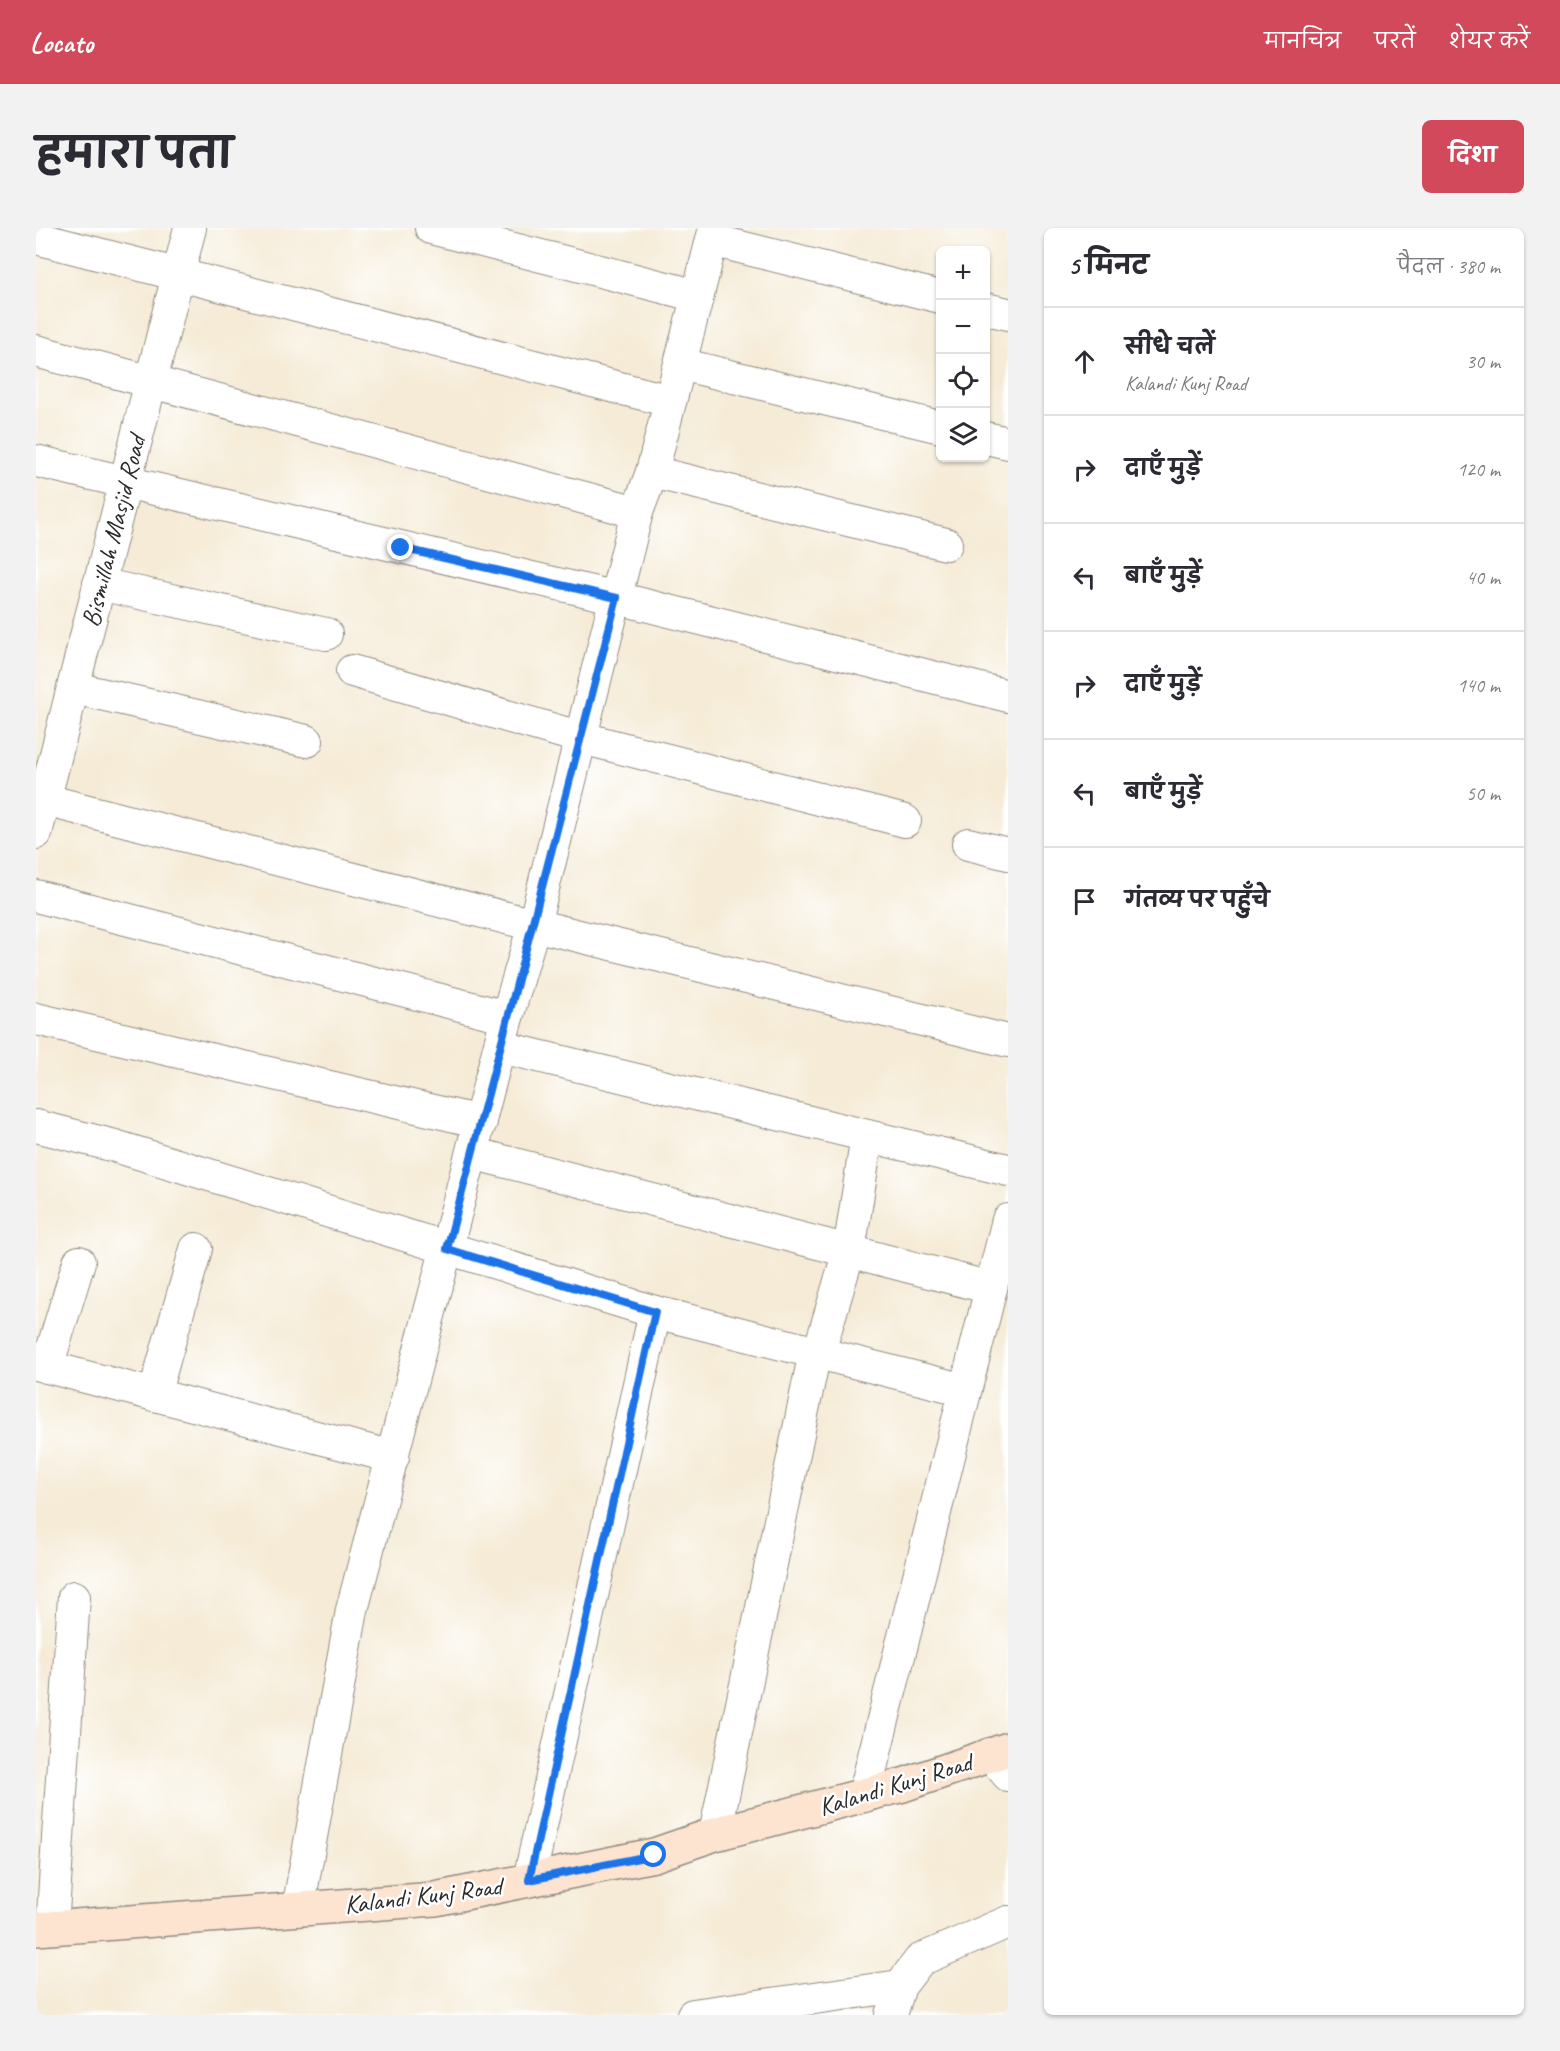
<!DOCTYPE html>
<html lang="hi">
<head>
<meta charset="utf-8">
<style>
  body { margin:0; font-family:Caveat,"Playpen Sans Deva",sans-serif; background:#f2f2f3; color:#2b2b33 }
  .controls { position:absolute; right:18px; top:18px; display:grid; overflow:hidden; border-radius:9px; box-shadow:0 2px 4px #0004 }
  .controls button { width:54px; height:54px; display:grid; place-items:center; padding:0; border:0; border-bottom:2px solid #e1e1e2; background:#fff; color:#2b2b33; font:30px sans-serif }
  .stop { position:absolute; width:18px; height:18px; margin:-14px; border:4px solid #1a73e8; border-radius:50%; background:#fff }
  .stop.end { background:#1a73e8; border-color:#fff; box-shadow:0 2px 6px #0008 }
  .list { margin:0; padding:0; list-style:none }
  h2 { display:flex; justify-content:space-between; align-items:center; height:78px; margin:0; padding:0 24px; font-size:26px }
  h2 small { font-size:20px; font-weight:400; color:#7c7c81 }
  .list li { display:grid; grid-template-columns:39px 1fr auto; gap:18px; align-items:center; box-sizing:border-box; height:108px; padding:0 24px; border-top:2px solid #e1e1e2 }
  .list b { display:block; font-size:22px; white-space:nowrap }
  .list p { margin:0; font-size:20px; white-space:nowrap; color:#7c7c81 }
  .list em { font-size:20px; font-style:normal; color:#7c7c81 }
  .icon { flex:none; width:33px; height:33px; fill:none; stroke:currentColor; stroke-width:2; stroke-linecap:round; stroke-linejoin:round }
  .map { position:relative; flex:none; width:972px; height:1787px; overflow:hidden; border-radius:9px }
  header { display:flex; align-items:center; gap:36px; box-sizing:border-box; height:84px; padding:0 30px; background:#d1495b; color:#fff }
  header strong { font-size:28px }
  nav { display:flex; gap:33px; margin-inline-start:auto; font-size:21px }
  .intro { display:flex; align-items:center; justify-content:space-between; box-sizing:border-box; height:144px; padding:0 36px }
  h1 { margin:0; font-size:42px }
  .button { padding:15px 27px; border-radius:9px; background:#d1495b; color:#fff; font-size:21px; font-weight:700 }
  main { display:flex; gap:36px; padding:0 36px }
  aside { flex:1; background:#fff; border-radius:9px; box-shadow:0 2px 4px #0004 }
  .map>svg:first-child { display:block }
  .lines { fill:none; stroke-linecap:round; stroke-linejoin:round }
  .street-casing { stroke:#908b80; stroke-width:34 }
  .secondary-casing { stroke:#908b80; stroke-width:36 }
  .street { stroke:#fff; stroke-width:32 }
  .secondary { stroke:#fde4d1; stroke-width:33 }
  .route { stroke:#1a73e8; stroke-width:8 }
  .labels { text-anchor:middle; stroke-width:5; stroke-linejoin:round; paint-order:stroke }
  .street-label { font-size:26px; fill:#2b2b2b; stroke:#fff }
</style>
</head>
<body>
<header>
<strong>Locato</strong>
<nav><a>मानचित्र</a><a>परतें</a><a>शेयर करें</a></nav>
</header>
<div class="intro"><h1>हमारा पता</h1><a class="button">दिशा</a></div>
<main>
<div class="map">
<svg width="972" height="1787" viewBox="0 0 972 1787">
  <rect width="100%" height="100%" fill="#fff"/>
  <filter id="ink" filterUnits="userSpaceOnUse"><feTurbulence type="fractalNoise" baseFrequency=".0167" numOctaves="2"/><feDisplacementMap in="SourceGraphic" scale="12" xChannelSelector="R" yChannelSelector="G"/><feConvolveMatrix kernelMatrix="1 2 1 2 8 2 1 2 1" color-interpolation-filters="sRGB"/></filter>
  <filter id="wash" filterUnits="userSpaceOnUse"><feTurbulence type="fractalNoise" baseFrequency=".008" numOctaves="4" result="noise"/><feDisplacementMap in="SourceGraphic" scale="24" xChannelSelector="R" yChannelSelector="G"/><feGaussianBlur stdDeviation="1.35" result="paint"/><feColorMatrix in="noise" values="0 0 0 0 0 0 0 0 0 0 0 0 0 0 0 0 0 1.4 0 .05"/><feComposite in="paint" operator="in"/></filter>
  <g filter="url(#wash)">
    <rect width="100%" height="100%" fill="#f5ebd6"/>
  </g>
  <g filter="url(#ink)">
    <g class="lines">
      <g class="street-casing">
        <g id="street">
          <path d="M395,0l267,68"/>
          <path d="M0,10l634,163"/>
          <path d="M676,12l228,57"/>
          <path d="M950,81l22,5"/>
          <path d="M0,123l601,161"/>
          <path d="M644,136l260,63"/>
          <path d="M950,210l22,5"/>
          <path d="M0,233l581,137 391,98"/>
          <path d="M616,244l294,72"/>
          <path d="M63,356l227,50"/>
          <path d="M316,443l230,67 323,83"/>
          <path d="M38,460l233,53"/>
          <path d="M9,572l489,125 474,116"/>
          <path d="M0,605l154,-605"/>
          <path d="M932,616l40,10"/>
          <path d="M0,668l471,121"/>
          <path d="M0,791l445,103"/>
          <path d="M465,819l507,123"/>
          <path d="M0,898l79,20 540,166 310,78"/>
          <path d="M436,925l519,135"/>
          <path d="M783,1124l30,-101 18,-115"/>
          <path d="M0,1136l357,93"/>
          <path d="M11,1139l32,-105"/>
          <path d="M118,1167l42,-146"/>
          <path d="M954,1526l18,21"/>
          <path d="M828,1568l144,-576"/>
          <path d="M679,1606l100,-482"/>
          <path d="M493,1652l126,-568"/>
          <path d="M262,1681l54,-299 155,-593 27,-92 103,-413 15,-40 63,-244"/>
          <path d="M16,1700l22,-331"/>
          <path d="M657,1787l207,-29"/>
          <path d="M855,1787l9,-29 20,-26 88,-38"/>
        </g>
      </g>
      <g class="secondary-casing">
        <path id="secondary" d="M0,1701l399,-30 219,-44 61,-21 188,-49 105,-36"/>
      </g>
      <use href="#street" class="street"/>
      <use href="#secondary" class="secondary"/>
    </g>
  </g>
  <g class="lines" filter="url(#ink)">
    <path class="route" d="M365,320l216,50c-55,218 -113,434 -170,651l208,63 -126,568 125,-25"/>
  </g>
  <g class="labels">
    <g class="street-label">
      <text transform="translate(77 303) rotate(-76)" y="9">Bismillah Masjid Road</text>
      <text transform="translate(859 1556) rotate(-17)" y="9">Kalandi Kunj Road</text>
      <text transform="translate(387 1667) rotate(-7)" y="9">Kalandi Kunj Road</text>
    </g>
  </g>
</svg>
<div class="controls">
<button>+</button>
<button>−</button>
<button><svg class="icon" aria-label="locate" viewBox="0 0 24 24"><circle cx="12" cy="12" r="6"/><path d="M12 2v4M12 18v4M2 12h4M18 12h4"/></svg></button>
<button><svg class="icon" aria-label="layers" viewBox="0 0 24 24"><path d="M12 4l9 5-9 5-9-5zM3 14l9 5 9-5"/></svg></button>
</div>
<div class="stop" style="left:618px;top:1627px"></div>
<div class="stop end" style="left:365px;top:320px"></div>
</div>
<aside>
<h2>5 मिनट<small>पैदल · 380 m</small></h2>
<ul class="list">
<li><svg class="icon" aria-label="ahead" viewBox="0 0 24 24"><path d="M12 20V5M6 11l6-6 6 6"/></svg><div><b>सीधे चलें</b><p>Kalandi Kunj Road</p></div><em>30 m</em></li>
<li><svg class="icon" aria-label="right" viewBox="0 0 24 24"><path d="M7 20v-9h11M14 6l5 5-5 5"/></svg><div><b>दाएँ मुड़ें</b></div><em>120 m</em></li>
<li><svg class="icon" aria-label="left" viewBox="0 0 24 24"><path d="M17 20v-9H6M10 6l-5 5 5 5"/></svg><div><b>बाएँ मुड़ें</b></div><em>40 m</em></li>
<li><svg class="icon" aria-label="right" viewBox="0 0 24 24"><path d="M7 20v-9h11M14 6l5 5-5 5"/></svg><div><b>दाएँ मुड़ें</b></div><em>140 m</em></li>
<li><svg class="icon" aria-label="left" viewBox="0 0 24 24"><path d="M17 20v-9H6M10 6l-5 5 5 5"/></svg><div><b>बाएँ मुड़ें</b></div><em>50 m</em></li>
<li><svg class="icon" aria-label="arrive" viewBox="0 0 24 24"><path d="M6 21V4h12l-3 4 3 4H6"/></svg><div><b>गंतव्य पर पहुँचे</b></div></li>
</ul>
</aside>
</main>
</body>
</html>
